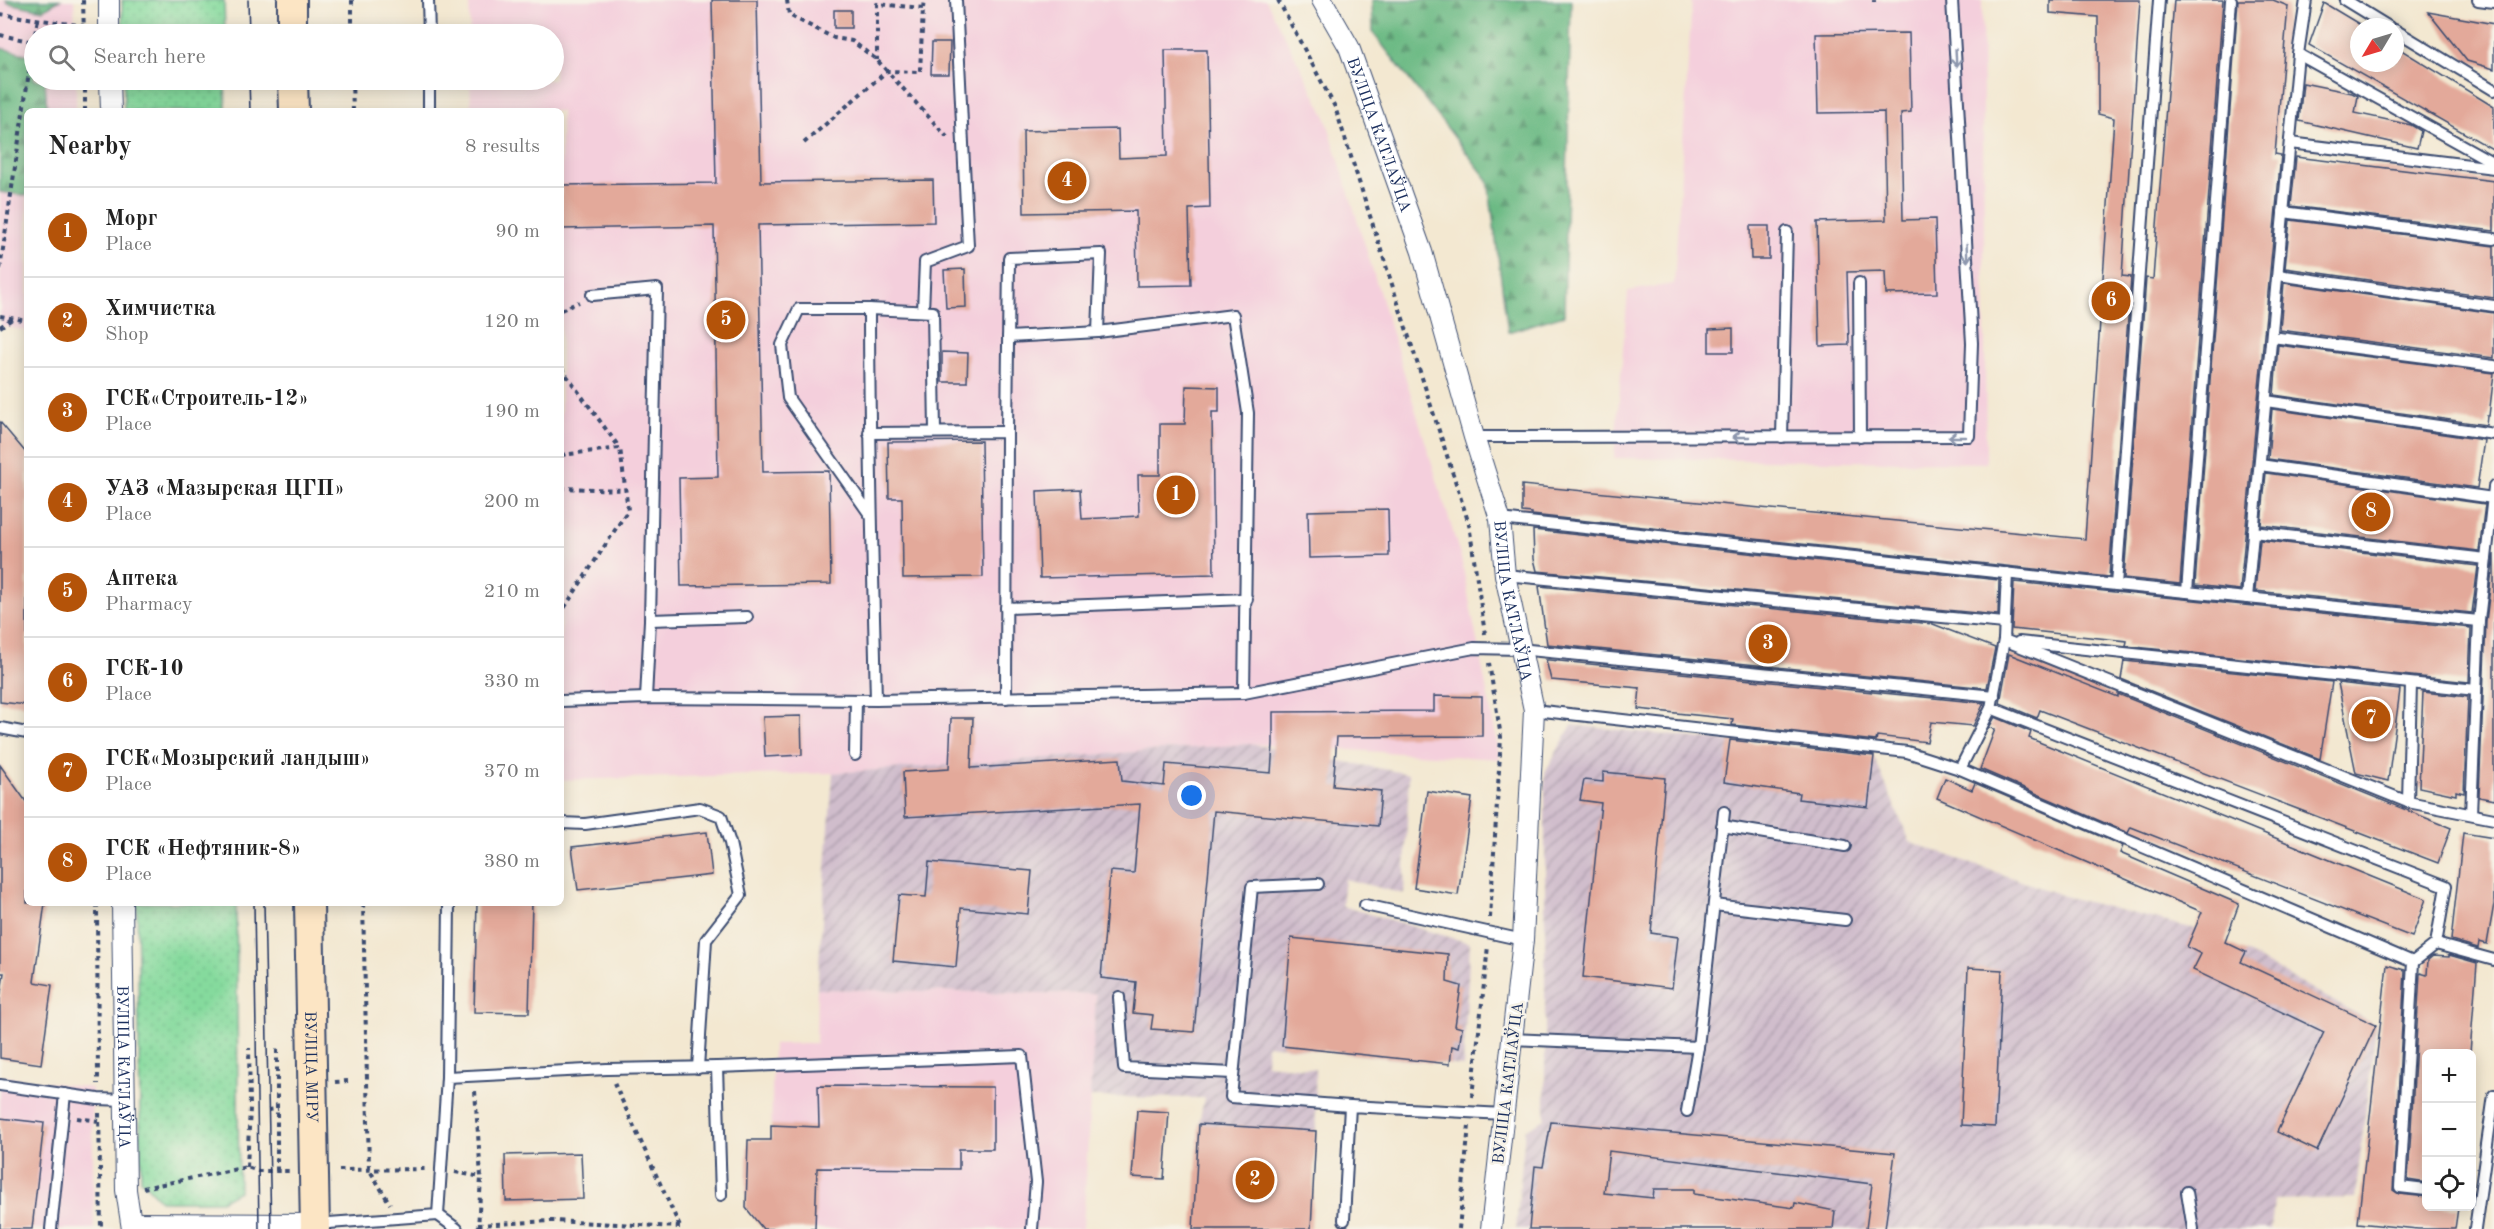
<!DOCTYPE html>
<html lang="en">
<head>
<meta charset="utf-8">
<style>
  body { margin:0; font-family:"Old Standard TT",serif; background:#f6f6f6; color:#222 }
  .controls { position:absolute; right:18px; bottom:18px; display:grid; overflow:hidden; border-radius:9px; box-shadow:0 3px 15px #0003 }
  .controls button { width:54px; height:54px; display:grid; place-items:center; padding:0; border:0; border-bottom:2px solid #e0e0e0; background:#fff; color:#222; font:30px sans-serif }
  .compass { position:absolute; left:2350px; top:18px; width:54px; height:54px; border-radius:50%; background:#fff; box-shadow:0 3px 15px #0003; rotate:232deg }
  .you { position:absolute; left:1192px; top:796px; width:21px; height:21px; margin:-15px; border:4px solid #fff; border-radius:50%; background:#1a73e8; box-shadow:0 0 0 9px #1a73e833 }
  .badge { display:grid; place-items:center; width:39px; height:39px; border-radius:50%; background:#b45309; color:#fff; font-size:20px; font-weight:700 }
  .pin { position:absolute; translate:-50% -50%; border:3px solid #fff; box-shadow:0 2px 6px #0006 }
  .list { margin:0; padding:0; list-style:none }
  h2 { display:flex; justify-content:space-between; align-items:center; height:78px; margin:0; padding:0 24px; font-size:26px }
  h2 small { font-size:20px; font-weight:400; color:#767676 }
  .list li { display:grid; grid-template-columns:39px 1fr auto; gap:18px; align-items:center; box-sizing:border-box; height:90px; padding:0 24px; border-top:2px solid #e0e0e0 }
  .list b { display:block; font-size:22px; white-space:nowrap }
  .list p { margin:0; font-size:20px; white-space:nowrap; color:#767676 }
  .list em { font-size:20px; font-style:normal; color:#767676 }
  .icon { flex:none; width:33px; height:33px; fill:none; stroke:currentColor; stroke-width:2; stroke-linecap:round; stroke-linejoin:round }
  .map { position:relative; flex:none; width:2494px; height:1229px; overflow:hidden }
  .search { position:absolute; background:#fff; box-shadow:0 3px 15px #0003; left:24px; top:24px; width:540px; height:66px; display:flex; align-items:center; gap:15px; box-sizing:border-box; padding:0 21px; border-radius:33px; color:#767676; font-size:22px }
  .panel { position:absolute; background:#fff; box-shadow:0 3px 15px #0003; left:24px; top:108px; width:540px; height:798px; border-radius:9px }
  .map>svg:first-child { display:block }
  .built { fill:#f4cfdc }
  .industrial { fill:url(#industrial-furrows) }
  .grass { fill:url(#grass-dots); stroke:#50847e; stroke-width:1.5 }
  .forest { fill:url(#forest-firs); stroke:#447471; stroke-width:1.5 }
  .building { fill:#e3a99a }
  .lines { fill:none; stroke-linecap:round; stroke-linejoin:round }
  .lane-casing { stroke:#3b4b6f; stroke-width:14 }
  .street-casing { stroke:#3b4b6f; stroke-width:22 }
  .secondary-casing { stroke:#3b4b6f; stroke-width:32 }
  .path { stroke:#3b4b6f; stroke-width:4; stroke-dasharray:4.5 4.5; stroke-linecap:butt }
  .lane { stroke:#fff; stroke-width:10 }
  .street { stroke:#fff; stroke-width:20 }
  .secondary { stroke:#fce5c4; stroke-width:28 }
  .tram { stroke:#1b2f5e; stroke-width:1.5 }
  .oneway { stroke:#8d97ae }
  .labels { text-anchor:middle; stroke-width:5; stroke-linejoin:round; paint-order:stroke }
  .street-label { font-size:16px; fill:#1b2f5e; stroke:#f7f3e8 }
</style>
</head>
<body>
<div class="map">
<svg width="2494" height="1229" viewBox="0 0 2494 1229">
  <defs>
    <pattern id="industrial-furrows" width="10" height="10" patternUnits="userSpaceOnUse" patternTransform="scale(1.5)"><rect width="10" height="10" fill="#d0bdcc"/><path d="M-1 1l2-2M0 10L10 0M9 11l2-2" fill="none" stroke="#a89aa9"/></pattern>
    <pattern id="grass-dots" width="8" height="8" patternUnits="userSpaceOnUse" patternTransform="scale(1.5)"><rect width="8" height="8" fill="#85da9d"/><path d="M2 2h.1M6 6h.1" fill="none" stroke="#72bb8a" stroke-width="1.8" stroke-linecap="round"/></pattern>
    <pattern id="forest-firs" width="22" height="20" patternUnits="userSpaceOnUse" patternTransform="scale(1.5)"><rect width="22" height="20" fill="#6cba84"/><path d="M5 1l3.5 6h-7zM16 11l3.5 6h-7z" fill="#58986f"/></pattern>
  </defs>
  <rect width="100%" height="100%" fill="#f7f3e8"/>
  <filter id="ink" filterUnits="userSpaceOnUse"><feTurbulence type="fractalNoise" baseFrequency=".0167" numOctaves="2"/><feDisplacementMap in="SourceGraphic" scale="12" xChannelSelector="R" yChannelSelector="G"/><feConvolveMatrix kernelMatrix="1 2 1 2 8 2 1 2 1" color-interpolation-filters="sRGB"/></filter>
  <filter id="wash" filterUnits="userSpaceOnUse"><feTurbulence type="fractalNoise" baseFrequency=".008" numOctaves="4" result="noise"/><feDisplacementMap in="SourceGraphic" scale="24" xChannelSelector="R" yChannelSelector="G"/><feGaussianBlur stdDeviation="1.35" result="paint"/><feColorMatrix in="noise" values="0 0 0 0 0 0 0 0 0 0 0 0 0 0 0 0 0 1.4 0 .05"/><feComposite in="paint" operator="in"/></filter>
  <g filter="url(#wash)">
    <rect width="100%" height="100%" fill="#f3e8d1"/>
    <g class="built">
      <path d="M0,0h74l1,34h-41v46h42v31h-49v220l-27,-5z"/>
      <path d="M469,0h797l59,115 136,443 39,201 -250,-15 -417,29 -272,7v-669h-90l-1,-31h84v-46h-84z"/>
      <path d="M1692,0h290l4,463 -372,-5 14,-167 46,-7z"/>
      <path d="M817,989l279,5 -13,235h-311l1,-34 -27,-1 2,-54h23l2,-96 43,-1z"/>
      <path d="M0,1076l92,12 2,141h-94z"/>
    </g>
    <g class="industrial">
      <path d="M1572,725l302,32 36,85 157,55 128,32 51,23 130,73 -21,173 -81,2 -3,29h-755l9,-99 20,-11v-347z"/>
      <path d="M1250,744l159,30 -5,120 -59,-15 -3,27 128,37 -7,123 -196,-21 -1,19 49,5 1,62 -117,-7 5,-26 -114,-1 6,-103 -279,-5 16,-216z"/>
    </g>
    <g class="grass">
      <path d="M122,0h102l1,34h-102z"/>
      <path d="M124,80h101l1,31h-102z"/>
      <path d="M137,903h99l3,288 -18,10h-60l-20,-21z"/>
    </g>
    <g class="forest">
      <path d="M6,0h54l-17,10 -35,-7z"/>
      <path d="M1372,0h199l-7,315 -56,17 -20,-152 -115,-147z"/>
      <path d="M0,48l34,8v24h11l2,31h-20v85l-27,-4z"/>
    </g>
    <g id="blocks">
      <g class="building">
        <path d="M712,0h45l4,182 172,-2 1,42 -176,3 5,247 66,-1 2,113 -150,2 -2,-108 39,-1 -4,-251 -153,3v-44l155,-2z"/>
        <path d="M2050,0h90l-18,276 9,1 -22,300 -577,-62v-2l-10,-1v-27l563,54 29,-421 -16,-4v-97l-48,-4z"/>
        <path d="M2174,0h49l-43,584 -56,-6 22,-300 7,1z"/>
        <path d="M2238,0h35l15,6 -13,148 6,1 -41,435 -45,-5z"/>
        <path d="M2324,3l35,21v39h36v-17l99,61v43l-185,-105z"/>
        <rect x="834" y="10" width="17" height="18"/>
        <path d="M2428,12l66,12v45l-27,-8z"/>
        <path d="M1909,33l2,79 -10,1 2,107 32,-1 2,74 -51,1 -1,-23 -38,1 2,73 -29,1 -3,-124 69,-2 -2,-108 -66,1 -2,-79z"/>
        <path d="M932,42h18l-1,32h-18z"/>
        <path d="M1165,50h42l3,158 -21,1 2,76 -54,1 -1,-75 -112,2 -1,-82 95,-2 1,29 48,-2z"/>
        <path d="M2303,83l49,10 6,3 -3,17 56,12 10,6 -4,17 -118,-27z"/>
        <path d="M2296,157l198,24v50l-203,-25z"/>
        <path d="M2290,220l204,26v52l-209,-30z"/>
        <path d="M1750,226h19v33h-18z"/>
        <path d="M965,269l1,38 -20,1 -2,-38z"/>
        <path d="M2284,283l210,30v45l-214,-28z"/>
        <path d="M1733,328v24h-24v-23z"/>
        <path d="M2278,345l216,28 -5,43h-2l-1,9 -212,-30z"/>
        <path d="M942,352l26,1 -1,29h-25z"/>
        <path d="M1186,386l33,1v25h-7l2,162 -174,4 -3,-87 43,-2 2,30 57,-3 -1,-41h22v-51h25z"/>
        <path d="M2272,409l212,31 -7,48 -209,-29z"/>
        <path d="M0,422l27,32v251l-27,-3z"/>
        <path d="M981,441l2,136 -80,1 -1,-80h-13l-1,-56z"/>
        <path d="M2266,473l219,31 -6,47 -218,-26z"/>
        <path d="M1388,509l1,47 -80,2 -1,-47z"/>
        <path d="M1533,530l466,50 -1,35 -461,-44 -3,-12z"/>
        <path d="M2260,540l218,26 -6,47 -217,-22z"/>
        <path d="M2494,554v246l-15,-3 7,-175z"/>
        <path d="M2014,582l457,46 -2,54 -134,-14v-2l-1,2 -208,-22 1,-5 -115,-12z"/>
        <path d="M1539,586l394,38 62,24 -8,40 -440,-44z"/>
        <path d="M2009,654l109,43v-3l333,134 -13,35 -398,-153 -3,8 -37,-15z"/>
        <path d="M1546,660h3l435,43 -11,23 -42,-4 -4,20 -50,-6 -1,5 -144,-16 1,-6 -95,-10 2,-21 -89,-8z"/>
        <path d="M2124,661l208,21 -12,77 -199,-80z"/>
        <path d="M2338,683l62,7 -12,91 -32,-8z"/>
        <path d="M2423,692l45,5 -4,96 -8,-2v4l-37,-8z"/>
        <path d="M1434,696l48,1v39l-145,1 -4,49 48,5 -3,35 -164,-15 -20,221 -43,-3 2,-14 -20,-2 3,-31 -35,-4 9,-107 24,2 6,-69 -235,13 -2,-45 46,-3 2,-51h22l-2,50 149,-9 2,22 42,5 2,-22 105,9 2,-29v-32l161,-1z"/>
        <path d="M801,716l1,39 -37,2 -2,-40z"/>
        <path d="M1995,717l36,15 -2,6 397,161 -14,38 -281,-110 -3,6 -148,-64 15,-40 -6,-1z"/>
        <path d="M1730,740l144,16 -6,51 -70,-8 1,-6 -75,-11z"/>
        <path d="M0,765l27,38v100h18l-11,79 18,3 -11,79 -41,-6v-59l4,-26h-4z"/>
        <path d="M1603,772l62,6 -14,155 27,4 -6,51 -89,-11 18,-174 -21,-3 4,-20 19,2z"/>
        <path d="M1945,778l27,12 3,-7 148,63 -3,7 119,51 -14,38 21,10 -5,10 135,63 -59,126 -40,-19 47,-100 -131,-62 8,-16 -14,-7 15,-35 -265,-114z"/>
        <path d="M1427,791l45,7 -14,97 -44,-7z"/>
        <path d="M707,832l5,43 -134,15 -6,-43z"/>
        <path d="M2463,833l31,5v66l-7,40 -8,-2 -1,6 -27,-8z"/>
        <path d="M929,862l103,9 -4,43 -67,-6 -5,59 -63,-6 6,-66 27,2z"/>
        <path d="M477,903h55l-3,110 -55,-1z"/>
        <path d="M1291,938l157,16 -1,28 14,4 -6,40 7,2 -3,20 -7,-2 -2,18 -168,-18z"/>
        <path d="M2449,955l28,8 -7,90h-43v130l-19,-3 12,-207 7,2 1,-15 5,-4 16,1z"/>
        <path d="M2387,965l18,5 -12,220 6,4 28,3v9l31,2 -3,21h-37l-60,-6z"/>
        <path d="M1968,968l34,2 -7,157 -34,-2z"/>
        <path d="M818,1086l175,1v62h-34v20l-142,-1 -2,61h-52l-17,-21 2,-68h23v-15l48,2z"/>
        <path d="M1137,1110l32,2 -5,67 -32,-2z"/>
        <path d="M0,1118l44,5 -12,106h-32z"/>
        <path d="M1551,1122l344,31 -10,76h-19l6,-45 -263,-33 -5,42 49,5 1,-9h40v5l100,14 1,-5 40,8 -2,18h-304l6,-63 8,1z"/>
        <path d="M1199,1124l117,7 -5,98h-118z"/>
        <path d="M581,1153l2,46 -77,2 -1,-46z"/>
      </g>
    </g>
  </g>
  <g filter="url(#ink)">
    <use href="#blocks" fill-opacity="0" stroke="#3b4b6f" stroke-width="1.5"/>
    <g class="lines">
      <g class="lane-casing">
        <g id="lane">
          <path d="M428,0l1,34"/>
          <path d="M2345,0l44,27"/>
          <path d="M2478,0l16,2"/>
          <path d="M2395,30l99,60"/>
          <path d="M2298,54l196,109"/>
          <path d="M429,80v31"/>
          <path d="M2290,143l204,25"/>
          <path d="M2283,212l211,27"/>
          <path d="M2278,275l216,31"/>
          <path d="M1859,283l1,154"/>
          <path d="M592,295l65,-6 -7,331 -4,78"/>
          <path d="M869,309l64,3 2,119"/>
          <path d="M923,311l2,-49 43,-16 -12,-246"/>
          <path d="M1008,337l90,-5 135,-17 15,98 -4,280"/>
          <path d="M2272,337l222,29"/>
          <path d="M2266,401l228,33"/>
          <path d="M1007,432l2,-174 92,-4 -3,78"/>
          <path d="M869,433l138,-1 -1,266"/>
          <path d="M1474,437l495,-1 3,-93 -20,-343"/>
          <path d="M1782,437l5,-205"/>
          <path d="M2260,465l233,33"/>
          <path d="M871,516l-83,-118 -6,-53 17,-36h70c0,130 4,261 7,391"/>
          <path d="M1500,519l616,66 363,36"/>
          <path d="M2253,532l233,27"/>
          <path d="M1505,575l499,48"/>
          <path d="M2116,585l43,-585"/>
          <path d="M2187,592l44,-592"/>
          <path d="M2247,598l51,-544 8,-54"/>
          <path d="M1006,608l241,-9"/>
          <path d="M650,620l97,-3"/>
          <path d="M2004,640l404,162 86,17"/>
          <path d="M2019,642l457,48"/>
          <path d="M561,701l85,-3 230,2 368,-7 230,-45 45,1 475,47"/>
          <path d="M1991,708l455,178 -10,58"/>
          <path d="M1534,710l373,42 53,17 453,193 -13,225 26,3"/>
          <path d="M0,728l27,5"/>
          <path d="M855,755l1,-55"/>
          <path d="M1960,769l31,-61 13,-68 3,-67"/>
          <path d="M2408,802l3,-118"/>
          <path d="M2471,814l8,-193 15,-134"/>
          <path d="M561,823l24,1 115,-16 21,8 9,27 11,52 -35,45 -8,128"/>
          <path d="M1722,826l123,20"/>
          <path d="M1318,884l-66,3 -21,210 119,9"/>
          <path d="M1365,905l158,35"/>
          <path d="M1714,905l131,15"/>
          <path d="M2413,962l23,-18 58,16"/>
          <path d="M1119,997l5,71 109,5"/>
          <path d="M1512,1039l186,8"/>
          <path d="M717,1067l4,128"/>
          <path d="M447,1077l2,-174"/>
          <path d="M0,1085l98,14 27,1"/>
          <path d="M1687,1111l11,-64 26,-235"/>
          <path d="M2187,1192l6,37"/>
          <path d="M438,1215l19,14"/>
          <path d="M1344,1220l6,-114 154,8"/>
          <path d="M315,1224l123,-9 9,-138 160,-8 110,-2 305,-11 14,126 -4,47"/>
          <path d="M51,1229l14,-135"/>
          <path d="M2475,1229l19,-134"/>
        </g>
      </g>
      <g class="street-casing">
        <g id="street">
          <path d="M109,0v34"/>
          <path id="s1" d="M1322,0l27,47 73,205 52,185 26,82 5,56 29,135 -11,230 -32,289"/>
          <path d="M110,80l1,31"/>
          <path id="s2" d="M122,903l4,287 6,39"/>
          <path d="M132,1223l183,1"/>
        </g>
      </g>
      <g class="secondary-casing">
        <g id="secondary">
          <path d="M292,0v34"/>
          <path d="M293,80l1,31"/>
          <path id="s3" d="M309,903l6,326"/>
        </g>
      </g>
      <g class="path">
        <path d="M83,0l1,34"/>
        <path d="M352,0v34"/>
        <path d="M787,0l2,15 45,23 18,3 25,19 70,77"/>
        <path d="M1278,0l57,107 134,417 16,110"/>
        <path d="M1874,0v2"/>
        <path d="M923,8l1,-8"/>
        <path d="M0,14l84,12"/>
        <path d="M35,34l3,-15"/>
        <path d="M0,35l34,7"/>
        <path d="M85,80v31"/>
        <path d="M352,80l1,31"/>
        <path d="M804,143l83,-72 33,1 3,-64 -46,-4v56"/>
        <path d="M0,269l34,-231"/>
        <path d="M561,310l18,-8"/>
        <path d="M0,316l27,5"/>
        <path d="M0,327l12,-8"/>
        <path d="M561,368l58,79"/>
        <path d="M561,455l59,-7 8,62 -67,103"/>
        <path d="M561,488l64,2"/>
        <path d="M1489,663l12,74 -11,181"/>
        <path d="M97,903l1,181"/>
        <path d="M363,903l6,266 21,35"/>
        <path d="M335,1082l13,-1"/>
        <path d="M614,1083l67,146"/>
        <path d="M1472,1097l16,-151"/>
        <path d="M268,1110l10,-1"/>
        <path d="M99,1113l2,116"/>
        <path d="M77,1118l22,3"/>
        <path d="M247,1167l3,-59 -1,-60"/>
        <path d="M339,1170l88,-1"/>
        <path d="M277,1171v-125"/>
        <path d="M455,1172l26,5 -6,-86"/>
        <path d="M143,1188l104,-21 11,4h31"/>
        <path d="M478,1225l74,-4 128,6"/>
        <path d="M478,1229l3,-52"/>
        <path d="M1459,1229l10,-104"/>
      </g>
      <use href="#lane" class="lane"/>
      <use href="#street" class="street"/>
      <use href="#secondary" class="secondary"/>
      <g class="tram">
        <path d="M248,0l1,34"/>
        <path d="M249,80l1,31"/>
        <path d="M254,903l5,326"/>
        <path d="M264,903l7,326"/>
      </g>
    </g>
    <defs><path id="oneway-shaft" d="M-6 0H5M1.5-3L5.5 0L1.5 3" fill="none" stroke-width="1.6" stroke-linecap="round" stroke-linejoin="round" transform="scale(1.5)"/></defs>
    <g class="oneway">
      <use href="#oneway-shaft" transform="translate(1956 58) rotate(87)"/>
      <use href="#oneway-shaft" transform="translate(1967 253) rotate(87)"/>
      <use href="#oneway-shaft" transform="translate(1741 437) rotate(180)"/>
      <use href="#oneway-shaft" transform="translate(1957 437) rotate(180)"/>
    </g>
  </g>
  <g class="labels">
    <g class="street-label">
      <text dy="6" stroke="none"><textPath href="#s1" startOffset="147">ВУЛІЦА КАТЛАЎЦА</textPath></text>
      <text dy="6" stroke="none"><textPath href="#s1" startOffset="633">ВУЛІЦА КАТЛАЎЦА</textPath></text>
      <text dy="6" stroke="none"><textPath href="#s2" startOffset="164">ВУЛІЦА КАТЛАЎЦА</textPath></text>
      <text dy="6" stroke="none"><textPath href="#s3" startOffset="164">ВУЛІЦА МІРУ</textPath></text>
      <text transform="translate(1507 1083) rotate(-83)" y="6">ВУЛІЦА КАТЛАЎЦА</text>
    </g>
  </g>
</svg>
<div class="controls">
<button>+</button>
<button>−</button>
<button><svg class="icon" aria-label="locate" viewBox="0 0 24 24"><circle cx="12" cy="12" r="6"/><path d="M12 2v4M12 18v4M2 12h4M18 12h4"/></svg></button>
</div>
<svg class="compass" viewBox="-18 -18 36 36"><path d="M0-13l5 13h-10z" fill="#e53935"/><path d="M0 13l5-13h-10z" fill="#767676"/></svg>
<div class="you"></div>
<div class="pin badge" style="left:1176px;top:495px">1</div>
<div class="pin badge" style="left:1255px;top:1180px">2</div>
<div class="pin badge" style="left:1768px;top:644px">3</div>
<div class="pin badge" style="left:1067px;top:181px">4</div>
<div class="pin badge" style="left:726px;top:320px">5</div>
<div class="pin badge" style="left:2111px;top:301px">6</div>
<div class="pin badge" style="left:2371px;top:719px">7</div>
<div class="pin badge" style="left:2371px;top:512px">8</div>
<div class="search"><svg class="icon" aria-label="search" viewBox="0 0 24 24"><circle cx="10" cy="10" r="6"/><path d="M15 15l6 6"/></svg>Search here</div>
<section class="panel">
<h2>Nearby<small>8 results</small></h2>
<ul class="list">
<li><span class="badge">1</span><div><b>Морг</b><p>Place</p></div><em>90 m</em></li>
<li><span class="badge">2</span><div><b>Химчистка</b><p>Shop</p></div><em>120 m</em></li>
<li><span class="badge">3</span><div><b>ГСК«Строитель-12»</b><p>Place</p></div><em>190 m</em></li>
<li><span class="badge">4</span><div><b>УАЗ «Мазырская ЦГП»</b><p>Place</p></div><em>200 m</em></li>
<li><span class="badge">5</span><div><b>Аптека</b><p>Pharmacy</p></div><em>210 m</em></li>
<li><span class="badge">6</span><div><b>ГСК-10</b><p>Place</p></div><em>330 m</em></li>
<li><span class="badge">7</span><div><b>ГСК«Мозырский ландыш»</b><p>Place</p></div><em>370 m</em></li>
<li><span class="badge">8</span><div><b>ГСК «Нефтяник-8»</b><p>Place</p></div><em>380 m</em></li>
</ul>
</section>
</div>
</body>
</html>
